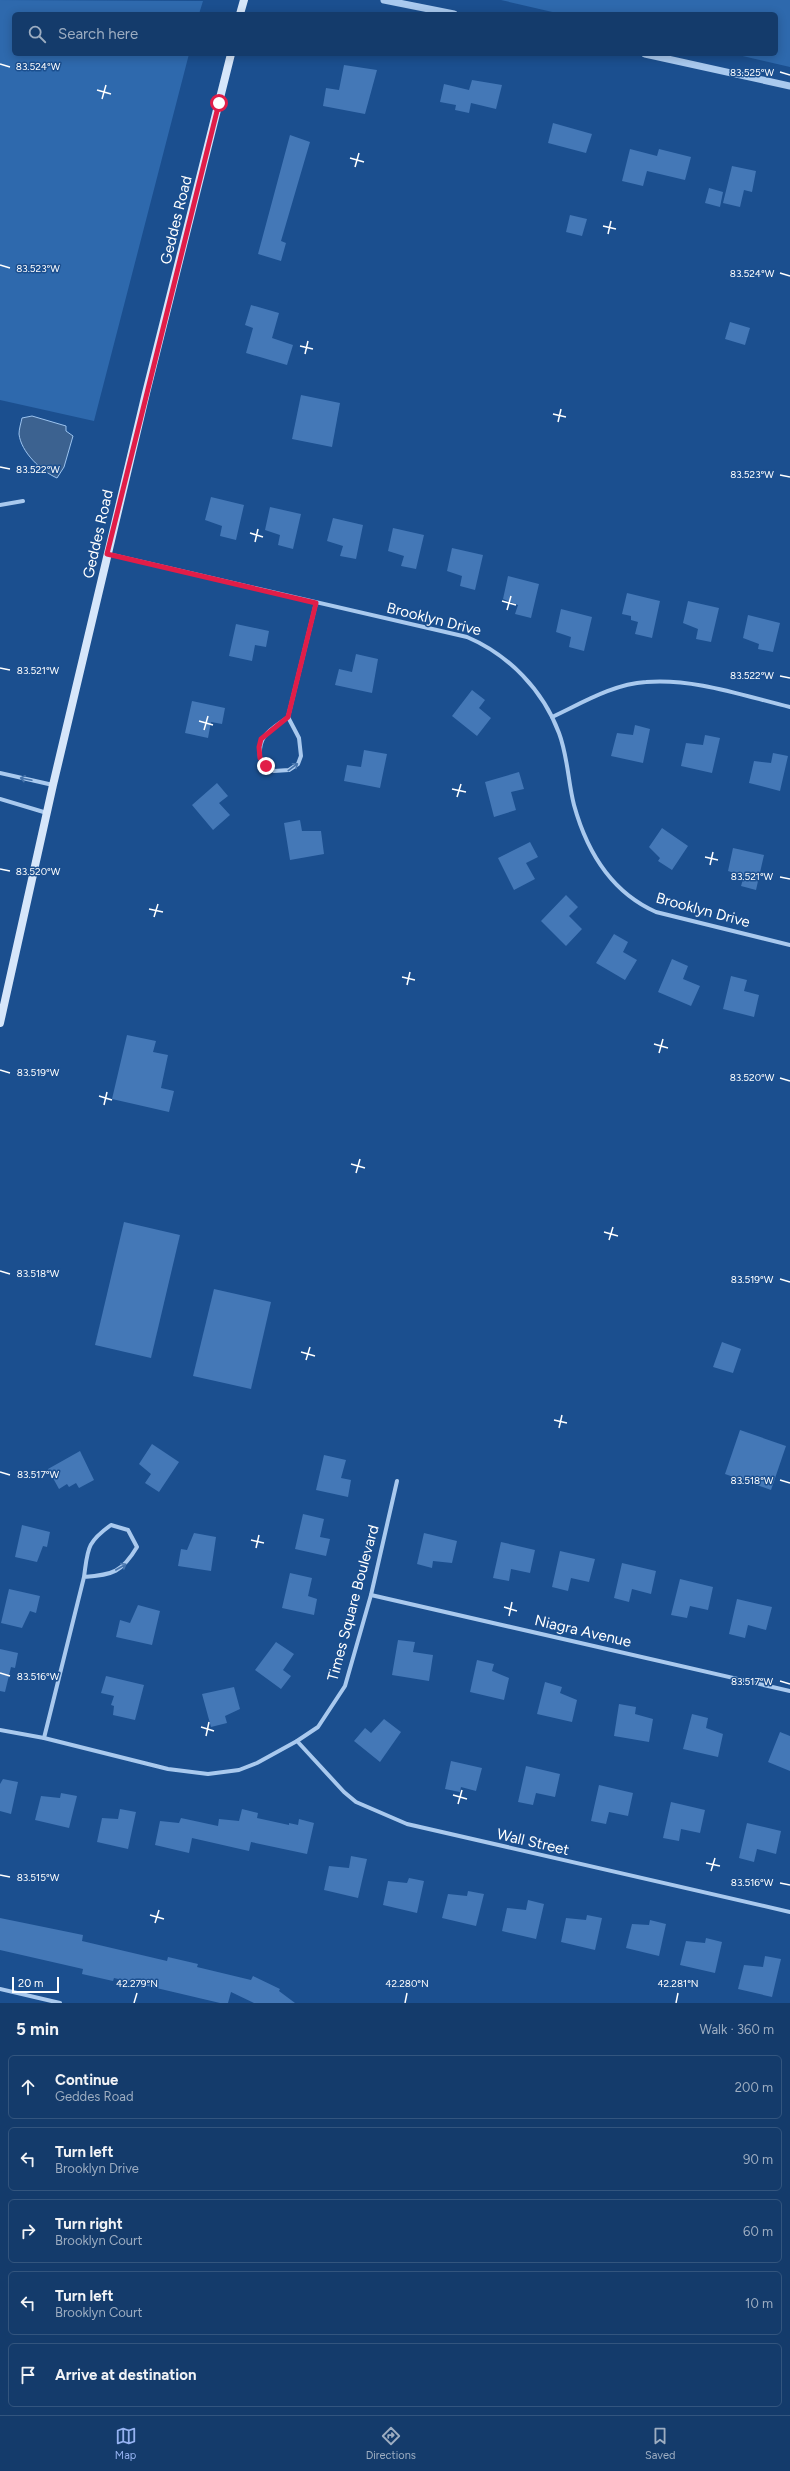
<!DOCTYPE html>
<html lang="en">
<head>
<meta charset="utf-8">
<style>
  body { margin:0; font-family:Figtree,sans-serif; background:#214673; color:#f1f3f6 }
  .scale { position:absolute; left:12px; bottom:10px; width:47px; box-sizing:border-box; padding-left:4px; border:2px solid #fff; border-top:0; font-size:11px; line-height:14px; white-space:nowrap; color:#fff; -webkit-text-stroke:3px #1b4f8f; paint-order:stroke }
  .stop { position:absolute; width:12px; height:12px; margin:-9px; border:3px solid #e11d48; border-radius:50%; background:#fff }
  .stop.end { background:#e11d48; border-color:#fff; box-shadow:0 1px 4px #0008 }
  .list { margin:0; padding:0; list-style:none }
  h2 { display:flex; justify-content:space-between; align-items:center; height:52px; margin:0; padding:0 16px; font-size:17px }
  h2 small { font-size:13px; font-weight:400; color:#9dadc1 }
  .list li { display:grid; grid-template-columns:26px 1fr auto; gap:12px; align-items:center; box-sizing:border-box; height:64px; margin:0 8px 8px; padding:0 8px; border:1px solid #33557e; border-radius:6px }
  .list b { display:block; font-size:15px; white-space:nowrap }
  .list p { margin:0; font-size:13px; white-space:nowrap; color:#9dadc1 }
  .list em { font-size:13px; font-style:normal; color:#9dadc1 }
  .icon { flex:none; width:22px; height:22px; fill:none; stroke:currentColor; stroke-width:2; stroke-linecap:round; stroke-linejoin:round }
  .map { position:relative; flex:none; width:790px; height:2003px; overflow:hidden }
  .search { position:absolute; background:#143b6b; box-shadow:0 2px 10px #0003; left:12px; right:12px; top:12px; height:44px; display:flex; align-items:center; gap:10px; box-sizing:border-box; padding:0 14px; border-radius:6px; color:#9dadc1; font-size:15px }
  .sheet { height:412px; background:#143b6b }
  nav { display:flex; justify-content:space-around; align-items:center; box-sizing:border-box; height:56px; border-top:1px solid #33557e; background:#143b6b; font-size:11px; color:#9dadc1 }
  nav a { display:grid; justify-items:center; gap:2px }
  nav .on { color:#95b2f1 }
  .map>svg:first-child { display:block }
  .green { fill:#2e69ad }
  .water { fill:#3c6290; stroke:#9cc4f0 }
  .building { fill:#4478b7 }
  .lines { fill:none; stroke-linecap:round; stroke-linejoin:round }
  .minor { stroke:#a9c9ee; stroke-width:4 }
  .tertiary { stroke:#a9c9ee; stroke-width:7 }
  .secondary { stroke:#d6e6fa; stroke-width:8 }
  .oneway { stroke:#4674ac }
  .route { stroke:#e11d48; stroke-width:5 }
  .ticks { fill:none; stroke:#fff; stroke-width:1.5 }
  .labels { text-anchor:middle; stroke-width:3; stroke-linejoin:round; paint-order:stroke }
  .street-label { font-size:15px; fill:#fff; stroke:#1b4f8f }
  .ticks-label { font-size:10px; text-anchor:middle; fill:#fff; stroke:#1b4f8f; stroke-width:3; stroke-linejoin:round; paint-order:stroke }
</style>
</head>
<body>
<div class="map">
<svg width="790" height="2003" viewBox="0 0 790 2003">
  <rect width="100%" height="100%" fill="#1b4f8f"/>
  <g class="green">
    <path d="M0,0l203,1 -4,13h-185v40h175l-95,367 -94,-21z"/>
    <path d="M501,0h289v67l-56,-13h42v-40h-215z"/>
  </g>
  <path class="water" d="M32,416l34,10v5l7,5 -9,31 -7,11c-16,-7 -36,-26 -38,-44 0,-5 2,-11 3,-16z"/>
  <g class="building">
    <path d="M344,65l33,5 -12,44 -42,-8 3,-18 13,2z"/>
    <path d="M472,80l30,5 -6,24 -25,-6 -2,10 -14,-3 1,-5 -16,-3 4,-18 25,6z"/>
    <path d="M553,123l39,11 -6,19 -38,-10z"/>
    <path d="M290,135l20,7 -29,99 5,2 -5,18 -23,-7z"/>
    <path d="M630,149l27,7 2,-7 32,8 -6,23 -38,-9 -4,15 -21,-5z"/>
    <path d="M732,166l24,5 -4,21 -8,-2 -4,17 -17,-4z"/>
    <path d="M709,188l14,4 -3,15 -15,-4z"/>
    <path d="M570,215l17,4 -5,17 -16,-4z"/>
    <path d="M251,305l28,8 -7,25 21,7 -6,20 -41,-12 7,-25 -8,-3z"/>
    <path d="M730,322l20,6 -5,17 -20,-6z"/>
    <path d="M301,395l39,8 -8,44 -40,-8z"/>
    <path d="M211,497l33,8 -8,35 -16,-4 2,-10 -17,-6z"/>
    <path d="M270,507l31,7 -8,35 -15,-4 2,-10 -15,-5z"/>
    <path d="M333,518l30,7 -7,34 -16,-3 3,-10 -16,-5z"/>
    <path d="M393,528l31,7 -8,34 -15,-3 3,-10 -16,-5z"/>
    <path d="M452,548l31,7 -8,35 -15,-4 2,-10 -15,-5z"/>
    <path d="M508,576l31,8 -8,34 -16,-4 3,-9 -15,-6z"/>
    <path d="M627,593l33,8 -8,37 -17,-4 3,-12 -7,-2v-4l-9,-2z"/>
    <path d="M688,601l31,7 -8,34 -15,-3 2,-10 -15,-6z"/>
    <path d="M561,609l31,8 -8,34 -15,-4 2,-10 -15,-5z"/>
    <path d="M748,615l32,8 -7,29 -15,-3 1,-5 -16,-6z"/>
    <path d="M236,624l33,7 -3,16 -11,-2 -3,16 -23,-5z"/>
    <path d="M356,654l22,5 -6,34 -37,-8 4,-16 13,3z"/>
    <path d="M472,690l13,10 -6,8 12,10 -14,18 -25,-20z"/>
    <path d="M192,701l33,7 -3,16 -11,-2 -3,16 -23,-5z"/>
    <path d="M635,725l15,4 -7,34 -32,-7 6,-23 16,2z"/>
    <path d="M705,735l15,3 -8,35 -31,-7 5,-23 17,2z"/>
    <path d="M364,750l23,4 -7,34 -36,-7 3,-16 14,2z"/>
    <path d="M773,753l15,3 -8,35 -31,-8 5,-22 17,2z"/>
    <path d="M519,772l5,17 -13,3 5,18 -22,7 -9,-35z"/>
    <path d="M217,783l11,13 -9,7 11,12 -17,15 -21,-25z"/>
    <path d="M300,820l2,11h19l3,23 -34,6 -6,-37z"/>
    <path d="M662,828l26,18 -16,24 -14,-9 2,-3 -11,-11z"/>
    <path d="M530,842l8,15 -12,6 9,16 -21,11 -16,-32z"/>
    <path d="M733,848l31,7 -8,35 -15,-4 3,-10 -16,-5z"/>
    <path d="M566,895l12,12 -9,9 13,13 -16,17 -25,-25z"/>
    <path d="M614,934l14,8 -5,10 14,8 -12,20 -29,-17z"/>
    <path d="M672,959l16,7 -5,13 17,7 -9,20 -33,-14z"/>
    <path d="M731,976l16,4 -3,11 15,4 -5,22 -31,-8z"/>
    <path d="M127,1035l29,6 -3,11 15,3 -7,33 13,3 -5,21 -57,-13z"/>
    <path d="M124,1222l56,13 -29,123 -56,-13z"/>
    <path d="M214,1289l57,13 -20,87 -58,-13z"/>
    <path d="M722,1342l19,7 -8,24 -20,-6z"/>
    <path d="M740,1430l46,16 -15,44 -46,-16z"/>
    <path d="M152,1444l27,18 -20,30 -14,-9 6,-9 -12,-10z"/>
    <path d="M80,1451l14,29 -15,8 -3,-5 -7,4 -2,-3 -8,5 -11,-20z"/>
    <path d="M324,1455l22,5 -5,18 10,2 -3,17 -32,-7z"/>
    <path d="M303,1514l21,5 -4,18 10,2 -4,17 -31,-7z"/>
    <path d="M22,1525l28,7 -3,15 -4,-1 -6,16 -22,-5z"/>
    <path d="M194,1533l22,4 -5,34 -33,-5 3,-17 6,1z"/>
    <path d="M424,1533l33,8 -5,22 -19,-2 -1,7 -15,-4z"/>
    <path d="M501,1542l34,8 -5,23 -19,-4 -2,12 -16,-3z"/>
    <path d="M560,1551l35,8 -6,23 -18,-4 -3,13 -16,-4z"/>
    <path d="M622,1563l34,8 -5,23 -19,-5 -3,13 -15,-4z"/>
    <path d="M290,1573l22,5 -4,18 9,3 -3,16 -32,-7z"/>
    <path d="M680,1579l33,8 -5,23 -18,-4 -3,12 -16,-3z"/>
    <path d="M9,1589l31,7 -4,17 -6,-2 -8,17 -21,-5z"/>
    <path d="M737,1599l35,8 -6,23 -18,-5 -3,13 -16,-4z"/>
    <path d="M138,1605l22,6 -8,34 -36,-8 4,-17 10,3z"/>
    <path d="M398,1640l17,2 -2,10 20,3 -4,26 -37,-6z"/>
    <path d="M276,1642l18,12 -11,16 8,6 -10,13 -26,-19z"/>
    <path d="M0,1649l18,4 -3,15 -4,-1 -6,25 -5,-1z"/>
    <path d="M477,1660l17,4 -2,7 17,7 -5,22 -34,-8z"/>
    <path d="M106,1676l38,9 -9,35 -22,-5 1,-9 -3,-1 3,-9 -13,-3z"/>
    <path d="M545,1682l17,5 -2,6 17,7 -5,22 -35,-8z"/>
    <path d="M234,1687l6,22 -15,7 2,7 -16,4 -9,-33z"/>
    <path d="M619,1704l17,3 -1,7 18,5 -4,23 -35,-6z"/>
    <path d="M692,1714l16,4 -2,10 17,6 -5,23 -35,-8z"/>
    <path d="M384,1719l17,13 -21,30 -26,-21 11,-13 6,5z"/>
    <path d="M780,1732l10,4v35l-22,-9z"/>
    <path d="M451,1761l31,7 -6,23 -15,-4 -1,5 -15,-3z"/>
    <path d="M526,1766l34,8 -5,23 -19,-4 -3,12 -15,-3z"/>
    <path d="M3,1779l15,3 -7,32 -11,-3v-27z"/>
    <path d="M599,1785l34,8 -5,23 -19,-4 -3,12 -15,-3z"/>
    <path d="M61,1793l16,3 -8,32 -34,-8 6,-24 19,2z"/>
    <path d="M671,1802l34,8 -5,23 -19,-4 -2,12 -16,-3z"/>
    <path d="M120,1809l16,3 -8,37 -31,-7 5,-24 16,1z"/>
    <path d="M242,1809l16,4 -1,5 32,7v-2l9,2 1,-6 15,4 -7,31 -56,-12 -2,9 -57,-13 -3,15 -34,-8 5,-24 19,2 2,-5 37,8 1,-7 20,2z"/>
    <path d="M747,1823l34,8 -5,23 -19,-5 -3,13 -15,-4z"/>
    <path d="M351,1856l16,3 -9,39 -34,-8 5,-24 20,2z"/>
    <path d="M409,1878l15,3 -7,32 -34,-8 5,-24 19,2z"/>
    <path d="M468,1891l16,3 -8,32 -34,-8 6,-24 19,2z"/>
    <path d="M528,1900l16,4 -8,35 -34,-8 5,-23 19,2z"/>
    <path d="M587,1915l15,3 -7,32 -34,-8 5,-24 20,2z"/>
    <path d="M0,1918l83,17 -1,6 85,20 1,-4 30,7 -1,3 54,13 2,-4 27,13 -1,2 16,12h-41l-23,-11 -3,11h-8l-106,-25 -1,3 -31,-7 1,-5 -83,-19z"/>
    <path d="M650,1920l16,4 -7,32 -33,-8 6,-24 17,1z"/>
    <path d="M706,1938l16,4 -7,31 -35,-8 6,-24 19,2z"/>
    <path d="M765,1956l16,3 -9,38 -34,-8 6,-24 19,2z"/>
  </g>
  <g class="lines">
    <g class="minor">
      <path d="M0,505l23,-4"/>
      <path d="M108,554l359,83c42,18 76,53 92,96 9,24 9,49 15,72 13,47 37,87 82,107l134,33"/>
      <path d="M288,717c-17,13 -30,17 -28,41l14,13 15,-1 9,-6 3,-8 -2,-18 -11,-21 28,-114"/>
      <path d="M552,717c30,-14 61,-33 94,-35 48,-4 98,14 144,25"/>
      <path d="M0,773l53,12"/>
      <path d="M0,799l47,14"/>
      <path d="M371,1595l419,96"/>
      <path d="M0,1730l44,8 124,31 40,5 31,-4 18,-7 40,-22 21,-14 27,-41 26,-91 26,-114"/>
      <path d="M44,1738l40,-161c4,-28 2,-34 27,-52l17,5 9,17c-15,25 -24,28 -53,30"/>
      <path d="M297,1741l47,51 12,10 51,22 383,88"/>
      <path d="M0,1989l60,14"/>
    </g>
    <g class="tertiary">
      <path d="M384,0l70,14"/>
      <path d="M645,54l145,32"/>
    </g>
    <g class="secondary">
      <path d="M240,14l4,-14"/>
      <path d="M0,1023l53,-238 93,-392 85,-339"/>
    </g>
  </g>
  <defs><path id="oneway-shaft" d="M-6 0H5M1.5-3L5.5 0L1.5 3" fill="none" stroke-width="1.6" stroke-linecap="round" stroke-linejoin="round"/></defs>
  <g class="oneway">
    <use href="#oneway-shaft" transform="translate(293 767) rotate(-37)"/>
    <use href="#oneway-shaft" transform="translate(26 779) rotate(-168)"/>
    <use href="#oneway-shaft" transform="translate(121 1567) rotate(-30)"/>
  </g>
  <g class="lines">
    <path class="route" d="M219,103l-112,451 209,49 -28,114 -27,22 -2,8 1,11 6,8"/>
  </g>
  <path class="ticks" d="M0,64l10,3M780,72l10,3M97,90l14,4M102,99l4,-14M350,158l14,4M355,167l4,-14M603,226l13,3M608,234l3,-13M0,265l10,3M780,273l10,3M300,346l13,3M305,354l3,-13M553,414l13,3M558,422l3,-13M0,467l10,2M780,475l10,2M250,533l13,4M255,542l3,-13M502,601l14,4M507,610l4,-14M0,668l10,2M780,676l10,2M199,721l14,4M204,730l4,-14M452,789l14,3M457,797l4,-13M705,857l13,3M710,865l3,-13M0,869l10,2M780,877l10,2M149,909l14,3M154,917l4,-13M402,977l13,3M407,985l3,-13M654,1044l14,4M659,1053l4,-14M0,1070l10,3M780,1078l10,3M99,1096l13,4M104,1105l3,-13M351,1164l14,4M356,1173l4,-14M604,1232l14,4M609,1240l4,-13M0,1271l10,3M780,1279l10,3M301,1352l14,4M306,1360l4,-13M554,1420l13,3M559,1428l3,-13M0,1472l10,3M780,1480l10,3M251,1540l13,3M256,1548l3,-13M504,1607l13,4M509,1616l3,-14M0,1673l10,3M780,1681l10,3M201,1727l13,4M206,1736l3,-14M453,1795l14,4M458,1804l4,-14M706,1863l14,3M711,1871l4,-13M0,1875l10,2M780,1883l10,2M150,1915l14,4M155,1923l4,-13M134,2003l3,-10M405,2003l2,-10M676,2003l2,-10"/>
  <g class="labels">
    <g class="street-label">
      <text transform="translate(176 220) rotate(-76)" y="5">Geddes Road</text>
      <text transform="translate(98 534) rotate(-77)" y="5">Geddes Road</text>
      <text transform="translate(434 619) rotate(14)" y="5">Brooklyn Drive</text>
      <text transform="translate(703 910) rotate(15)" y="5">Brooklyn Drive</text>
      <text transform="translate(353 1603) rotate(-75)" y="5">Times Square Boulevard</text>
      <text transform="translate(583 1631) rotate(13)" y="5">Niagra Avenue</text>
      <text transform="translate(533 1842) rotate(13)" y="5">Wall Street</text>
    </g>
  </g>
  <g class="ticks-label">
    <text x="38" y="70">83.524°W</text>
    <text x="752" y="76">83.525°W</text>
    <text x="38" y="272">83.523°W</text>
    <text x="752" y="277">83.524°W</text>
    <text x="38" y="473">83.522°W</text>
    <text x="752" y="478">83.523°W</text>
    <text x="38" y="674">83.521°W</text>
    <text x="752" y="679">83.522°W</text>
    <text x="38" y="875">83.520°W</text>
    <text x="752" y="880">83.521°W</text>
    <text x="38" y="1076">83.519°W</text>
    <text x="752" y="1081">83.520°W</text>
    <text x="38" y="1277">83.518°W</text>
    <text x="752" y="1283">83.519°W</text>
    <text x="38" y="1478">83.517°W</text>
    <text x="752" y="1484">83.518°W</text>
    <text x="38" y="1680">83.516°W</text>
    <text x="752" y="1685">83.517°W</text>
    <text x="38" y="1881">83.515°W</text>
    <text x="752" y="1886">83.516°W</text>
    <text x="137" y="1987">42.279°N</text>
    <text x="407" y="1987">42.280°N</text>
    <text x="678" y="1987">42.281°N</text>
  </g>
</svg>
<div class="scale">20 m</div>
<div class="stop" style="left:219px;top:103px"></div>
<div class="stop end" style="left:266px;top:766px"></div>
<div class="search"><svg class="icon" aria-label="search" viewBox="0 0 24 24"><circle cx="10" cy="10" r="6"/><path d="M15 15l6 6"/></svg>Search here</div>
</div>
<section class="sheet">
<h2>5 min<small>Walk · 360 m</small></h2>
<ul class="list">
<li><svg class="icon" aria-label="ahead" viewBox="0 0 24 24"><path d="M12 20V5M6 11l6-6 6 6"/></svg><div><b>Continue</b><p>Geddes Road</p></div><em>200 m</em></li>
<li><svg class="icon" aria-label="left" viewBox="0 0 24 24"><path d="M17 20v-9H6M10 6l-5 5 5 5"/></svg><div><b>Turn left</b><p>Brooklyn Drive</p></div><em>90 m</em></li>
<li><svg class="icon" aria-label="right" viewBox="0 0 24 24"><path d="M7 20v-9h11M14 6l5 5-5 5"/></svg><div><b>Turn right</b><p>Brooklyn Court</p></div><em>60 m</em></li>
<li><svg class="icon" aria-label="left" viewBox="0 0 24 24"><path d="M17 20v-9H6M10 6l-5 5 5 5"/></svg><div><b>Turn left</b><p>Brooklyn Court</p></div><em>10 m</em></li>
<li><svg class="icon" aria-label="arrive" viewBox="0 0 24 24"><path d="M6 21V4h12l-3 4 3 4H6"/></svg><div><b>Arrive at destination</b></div></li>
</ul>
</section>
<nav>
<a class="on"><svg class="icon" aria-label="map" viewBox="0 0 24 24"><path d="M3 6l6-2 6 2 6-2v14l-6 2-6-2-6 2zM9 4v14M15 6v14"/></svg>Map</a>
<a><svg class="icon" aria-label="directions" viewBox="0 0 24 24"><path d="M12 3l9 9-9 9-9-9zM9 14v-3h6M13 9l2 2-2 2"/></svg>Directions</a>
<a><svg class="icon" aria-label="saved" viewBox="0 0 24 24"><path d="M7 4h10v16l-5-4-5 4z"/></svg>Saved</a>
</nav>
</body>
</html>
